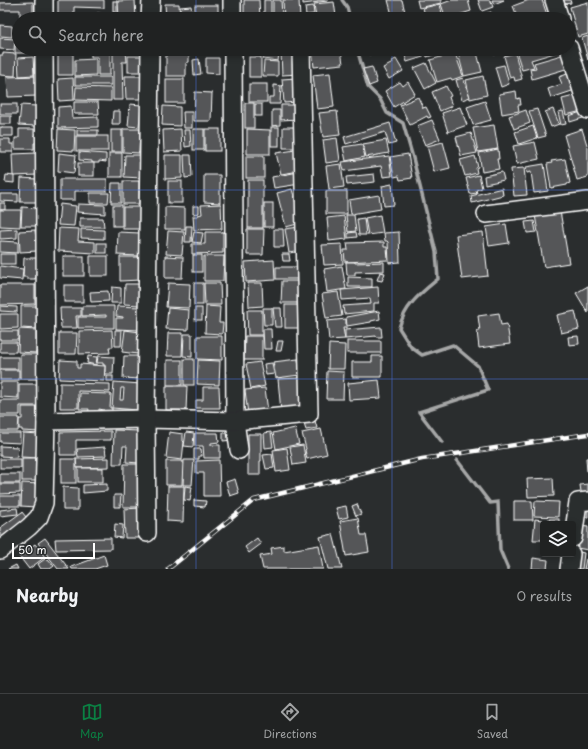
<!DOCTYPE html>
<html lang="en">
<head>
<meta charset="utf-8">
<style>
  body { margin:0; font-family:"Playpen Sans",sans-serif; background:#282a2a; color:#f1f3f6 }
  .controls { position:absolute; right:12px; bottom:12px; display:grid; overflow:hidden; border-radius:4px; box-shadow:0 2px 6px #0003 }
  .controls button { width:36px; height:36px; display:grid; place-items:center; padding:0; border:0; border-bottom:1px solid #3d3f40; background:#202222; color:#f1f3f6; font:20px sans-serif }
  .scale { position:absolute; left:12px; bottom:10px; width:83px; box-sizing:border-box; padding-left:4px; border:2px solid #fff; border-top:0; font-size:11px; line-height:14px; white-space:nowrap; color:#fff; -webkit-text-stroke:3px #2a2d2e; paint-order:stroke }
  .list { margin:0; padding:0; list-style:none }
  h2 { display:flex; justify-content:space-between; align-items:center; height:52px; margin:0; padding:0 16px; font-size:17px }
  h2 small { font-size:13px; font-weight:400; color:#a2a4a5 }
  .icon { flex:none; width:22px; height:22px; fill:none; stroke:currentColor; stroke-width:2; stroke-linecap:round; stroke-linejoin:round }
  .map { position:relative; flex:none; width:588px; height:569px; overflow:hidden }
  .search { position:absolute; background:#202222; box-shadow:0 2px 6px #0003; left:12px; right:12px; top:12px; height:44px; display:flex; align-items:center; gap:10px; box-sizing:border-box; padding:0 14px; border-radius:22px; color:#a2a4a5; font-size:15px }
  .sheet { height:124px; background:#202222 }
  nav { display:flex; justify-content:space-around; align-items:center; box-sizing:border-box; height:56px; border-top:1px solid #3d3f40; background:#202222; font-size:11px; color:#a2a4a5 }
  nav a { display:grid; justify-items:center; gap:2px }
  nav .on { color:#0b8043 }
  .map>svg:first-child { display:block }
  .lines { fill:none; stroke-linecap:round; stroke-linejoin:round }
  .stream { stroke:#a6a7a7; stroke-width:3.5 }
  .building { fill:#555758; stroke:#fff; fill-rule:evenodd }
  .minor-casing { stroke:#fff; stroke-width:20 }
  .minor { stroke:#2a2d2e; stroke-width:17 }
  .rail-casing { stroke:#fff; stroke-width:4.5 }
  .rail { stroke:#2a2d2e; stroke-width:3; stroke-dasharray:9; stroke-linecap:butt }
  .grid { fill:none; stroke:#4a71e0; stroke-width:1; stroke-opacity:0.55 }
</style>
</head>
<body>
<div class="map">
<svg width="588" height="569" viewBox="0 0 588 569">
  <rect width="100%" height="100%" fill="#2a2d2e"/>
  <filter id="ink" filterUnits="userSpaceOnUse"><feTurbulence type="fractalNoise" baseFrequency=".025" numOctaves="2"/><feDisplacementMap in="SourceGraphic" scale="8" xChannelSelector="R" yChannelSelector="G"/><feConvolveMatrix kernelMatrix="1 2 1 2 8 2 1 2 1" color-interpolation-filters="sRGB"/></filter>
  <g filter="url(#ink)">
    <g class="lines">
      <g class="stream">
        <path d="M342,0l5,7 3,12"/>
        <path d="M357,49l11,38 12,12 7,14 16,10 10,35 23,94 2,27c-17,14 -33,26 -39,49l12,19 11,8 31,-10 25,21 10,24 -69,22 23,30"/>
        <path d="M457,460l33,43 8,-1 2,48 8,19"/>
      </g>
    </g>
    <g class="building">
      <path d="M58,0h46v8l-30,-1v12h-16z"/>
      <path d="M135,0l1,19h-17l-1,-18z"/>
      <path d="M244,0h15l1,19h-16z"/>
      <rect x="264" y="0" width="7" height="19"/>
      <path d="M273,0h8l1,16h-9z"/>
      <path d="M283,0h16l1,19h-16z"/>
      <path d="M303,0h24v1l-24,3z"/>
      <path d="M388,0h14l3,12 -13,3z"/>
      <path d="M417,0h24v3l-22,5z"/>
      <path d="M452,0h16l3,11 -25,8 -5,-15z"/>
      <path d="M478,0h12l3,7 -11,4z"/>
      <path d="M492,0h12l-10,4z"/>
      <path d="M529,0h13l5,15 -10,4h-19l-5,-13z"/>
      <path d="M563,0h7l1,3 -7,1z"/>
      <rect x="113" y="1" width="4" height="11"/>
      <path d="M33,2v17h-13v-9h-20v-7z"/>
      <path d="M334,2l2,14 -20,2 -2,-14z"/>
      <path d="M588,2v32l-10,3 -8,-30z"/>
      <path d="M165,4h14l1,15h-14z"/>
      <path d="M440,4l3,15h-17l-3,-11z"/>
      <rect x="195" y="5" width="23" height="14"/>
      <path d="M191,6l2,13h-12l-1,-12z"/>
      <path d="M313,6l1,8 -8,1 -1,-8z"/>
      <path d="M491,12l3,7h-8l-2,-5z"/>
      <path d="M97,13l10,1 -1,5h-9z"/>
      <rect x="79" y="16" width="12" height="3"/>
      <path d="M0,25l12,1v11l-12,-1z"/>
      <path d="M16,26h3v23h14v4h-18z"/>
      <path d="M588,36v24l-6,-22z"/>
      <path d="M0,38l15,1 -1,11 -14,-1z"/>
      <rect x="192" y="49" width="7" height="5"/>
      <rect x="201" y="49" width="17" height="4"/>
      <path d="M246,49h15l1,4 -16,1z"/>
      <path d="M265,49h6v2l-6,1z"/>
      <path d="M312,49h29l2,15 -29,3z"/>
      <path d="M359,49h22l1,2 -13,4 -2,-5 -7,3z"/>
      <path d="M403,49h18l2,8 -16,5z"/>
      <path d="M425,49h22v2l-20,6z"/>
      <path d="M473,49h3l6,23 -18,4 -6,-23z"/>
      <path d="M493,49h18v2l-17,4z"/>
      <path d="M533,49h24l1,3 -27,8 3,7 -12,3 -5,-16z"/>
      <path d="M113,51h13l1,11h-5l1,38h-10z"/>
      <path d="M298,51l1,23 -17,1 -1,-23z"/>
      <path d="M91,52h19v23h-12v-18h-7z"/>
      <path d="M264,52l15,2 -1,7 -15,-2z"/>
      <path d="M3,53l13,1 -1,22 -15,-1v-20h3z"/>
      <path d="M73,53v22h-15v-21z"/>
      <path d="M455,53l8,23 -11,4 -1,-2 -14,4 -7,-22z"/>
      <path d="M515,53l7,26 -7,2 -1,-4 -4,1 -6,-22z"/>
      <path d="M166,54h23v8l-3,1v13h-20z"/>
      <path d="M565,54l4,14 -37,11 -2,-10 6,-1 -2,-5z"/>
      <rect x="128" y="56" width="14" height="16"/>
      <path d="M33,57l1,18 -15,1 -1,-18z"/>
      <rect x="249" y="57" width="12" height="20"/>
      <path d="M206,58h13v16l-13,-1z"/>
      <path d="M96,59v16l-21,1v-16z"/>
      <path d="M199,59l2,15 -7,1 -1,-15z"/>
      <path d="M396,59l7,12 -14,8 -6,-11 10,-5 -1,-2z"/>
      <path d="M264,61l14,1v14h-15z"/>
      <path d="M426,63l10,20 -11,6 -11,-21z"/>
      <path d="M504,65l5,19 -8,3 -6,-20z"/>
      <path d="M372,67l5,16 -8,3 -6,-17z"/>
      <path d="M330,73l4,34 -17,2 -4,-34z"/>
      <path d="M570,73l5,17 -24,8 -3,-9 14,-5 -3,-7z"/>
      <path d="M36,76l1,20 -29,1 -1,-20z"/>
      <path d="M125,76h16l1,23h-16z"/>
      <path d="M483,76l4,19 -17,4 -4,-19z"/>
      <rect x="75" y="77" width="36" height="8"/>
      <path d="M73,78l1,22 -15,1 -1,-22z"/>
      <path d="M296,78l1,24 -13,1 -2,-24z"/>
      <path d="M463,78l7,19 -8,3 -6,-20z"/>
      <rect x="166" y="79" width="18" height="24"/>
      <path d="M400,82l3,4 5,-4 7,12 -21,13 -9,-16z"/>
      <rect x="249" y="84" width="18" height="18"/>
      <path d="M274,85l7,1 -1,18h-11v-7h5z"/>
      <path d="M446,86l5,10 -2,1 3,9 -12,5 -8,-19z"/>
      <path d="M76,87l35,1v13l-36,-1z"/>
      <path d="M516,91l1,8 3,-1 1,7h-3l1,6 -17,3 -3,-20z"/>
      <path d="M195,92l17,1 -1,28h-17z"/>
      <path d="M578,95l4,16 -16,4 -4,-16z"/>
      <path d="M418,97l5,11 3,-1 5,10 -3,1 -1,-2 -17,9 -10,-20z"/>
      <path d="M485,101l6,19 -18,5 -6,-18z"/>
      <path d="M74,102h24l1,12h-25z"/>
      <rect x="245" y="103" width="9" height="25"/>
      <rect x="0" y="104" width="17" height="10"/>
      <path d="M130,104l11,1 -2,22 -11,-1z"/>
      <rect x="255" y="104" width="7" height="12"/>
      <path d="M21,105l15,1 -1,20 -16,-1z"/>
      <path d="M281,105h16l1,14 -17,1z"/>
      <path d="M71,106l1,12 26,-1v10l-40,1v-21z"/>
      <path d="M163,106l17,1v19l-18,-1z"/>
      <path d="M460,107l7,18 -19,7 -6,-19z"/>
      <path d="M537,109l9,27 -8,2 -9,-27z"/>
      <path d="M553,109l6,15 -8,3 -6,-15z"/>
      <path d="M272,110h8v15l-8,1z"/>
      <path d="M526,110l4,13 -16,6 -5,-13z"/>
      <path d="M113,111h7v13h-8z"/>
      <path d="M337,111l3,24 -17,2 -4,-24z"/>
      <path d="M563,111l3,13 -5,1 -3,-13z"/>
      <path d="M584,111l2,6 -16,5 -1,-6z"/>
      <path d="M183,112h9v16h-8z"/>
      <rect x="0" y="116" width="11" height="8"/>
      <path d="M432,120l8,19 -15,6 -8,-19z"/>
      <path d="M390,123l6,20 -7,2 -4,-13 -39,12 -2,-7z"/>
      <path d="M494,125l4,24 -20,3 -5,-24z"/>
      <path d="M533,126l4,12 -18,6 -4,-12z"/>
      <path d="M0,127h2v1h11v8h-13z"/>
      <rect x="271" y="127" width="8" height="19"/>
      <path d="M283,127h15l-1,21h-14z"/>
      <path d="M19,129h15v7h4v7h-4v6h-19v-11h4z"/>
      <path d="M58,129l17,1 -1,21 -17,-1z"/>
      <path d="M123,129h17l-1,24 -16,-1z"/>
      <path d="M181,129l1,22 -18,1 -1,-22z"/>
      <rect x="193" y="129" width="11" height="21"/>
      <rect x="205" y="129" width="15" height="22"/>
      <path d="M247,129l23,1v24h-23z"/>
      <path d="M582,129l6,19v29l-11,3 -13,-45z"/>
      <rect x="77" y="130" width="21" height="5"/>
      <rect x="111" y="130" width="11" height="22"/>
      <path d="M184,130h6l1,16 -6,1z"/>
      <path d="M471,133l6,20 -16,3 -5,-19z"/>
      <rect x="76" y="136" width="32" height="15"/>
      <path d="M337,138l3,23 -14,2 -3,-23z"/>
      <path d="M0,139h10v5h3v8h-13z"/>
      <path d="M386,140l3,13 -23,4 -3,-13z"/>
      <path d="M443,142l7,26 -16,4 -7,-26z"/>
      <path d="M535,142l4,17 -22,5 -4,-18z"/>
      <path d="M362,144l3,13 -19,4 -3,-14z"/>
      <path d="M498,149l1,10h-2l2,10 -17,3 -3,-19z"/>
      <path d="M295,150l5,21 -19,3 -5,-21z"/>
      <path d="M79,152l27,2v8l-7,-1v2h-7v-2l-13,-1z"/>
      <path d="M37,153v22l-24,1 -1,-22z"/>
      <path d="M59,153l17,2 -2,18 -16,-2z"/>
      <rect x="109" y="153" width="13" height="24"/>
      <path d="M408,154l4,24 -12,2 -1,-4 -5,1 -4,-20z"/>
      <path d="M125,155h17l-1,23 -17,-1z"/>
      <path d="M165,155h17v23l-17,1z"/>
      <path d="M184,155h7l1,22 -7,1z"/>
      <rect x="246" y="156" width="18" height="22"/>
      <path d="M389,156l3,20 -9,1 -2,-11 -37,5 -2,-9z"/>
      <path d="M475,156l3,11 -2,1 1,5 -12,3 -5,-16z"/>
      <path d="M565,159l5,24 -3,1v1l-16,3 -4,-24 5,-1 -1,-2z"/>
      <rect x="78" y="163" width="16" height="13"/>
      <path d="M341,164l3,23 -15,2 -3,-23z"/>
      <path d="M544,164l4,27 -14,2 -3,-21 -4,1 -1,-6z"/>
      <path d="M524,168l3,27 -13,1 -3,-27z"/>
      <path d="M298,172l2,12 -26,4 -2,-11z"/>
      <path d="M502,172l2,8 -19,4 -1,-8z"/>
      <path d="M374,174l1,8 -28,3 -1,-8z"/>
      <path d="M6,175l8,1v7l-9,-1z"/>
      <path d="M204,175h16v28l-16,-1z"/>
      <path d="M479,175l3,13 -6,2 1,3 -7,1 -4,-16z"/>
      <path d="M21,178l16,1 -1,23h-16z"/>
      <path d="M60,179h47v12h-32v9h-15z"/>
      <rect x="248" y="180" width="15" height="48"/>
      <rect x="123" y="181" width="16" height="23"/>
      <rect x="168" y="181" width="14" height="22"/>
      <path d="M112,183h9v20h-10z"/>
      <path d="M392,184l2,21 -10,1 -2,-20z"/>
      <path d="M502,188l1,7 -31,8 -1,-7z"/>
      <path d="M292,189l9,34 -15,4 -9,-34z"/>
      <rect x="326" y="191" width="21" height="23"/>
      <path d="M90,193h19l-1,10h-18z"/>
      <path d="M0,194h18v8l-18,-1z"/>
      <path d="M379,195l2,14 -30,5 -2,-14z"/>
      <rect x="0" y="203" width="5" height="7"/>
      <rect x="264" y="203" width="9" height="24"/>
      <path d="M60,204l16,2 -2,20 -16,-1z"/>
      <path d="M78,204l27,1v9l-28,-2z"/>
      <path d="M221,204l1,25 -28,1 -1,-14h5v-1l4,-1 -1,-9z"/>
      <rect x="113" y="205" width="9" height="21"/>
      <path d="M193,206h6v7l-6,1z"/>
      <path d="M22,207l15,1v18h-16z"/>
      <rect x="123" y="207" width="17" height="22"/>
      <path d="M165,207l20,1v21h-20z"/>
      <path d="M0,210h21l-1,17 -20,-1z"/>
      <path d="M560,211l9,52 -25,4 -9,-52z"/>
      <path d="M346,215h8l2,16 -8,1z"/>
      <path d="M380,215l3,18 -15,2 -3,-17z"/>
      <path d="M344,216l3,23 -18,2 -2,-23z"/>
      <path d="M80,218h23l1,9h-24z"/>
      <path d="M364,218l2,17h-7l-2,-16z"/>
      <path d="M534,221l2,11 -9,1 -2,-11z"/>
      <path d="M506,224l3,19 -20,3 -3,-19z"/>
      <path d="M186,226h6l-1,16h-6z"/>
      <path d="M299,227l4,24 -14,2 -4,-24z"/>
      <path d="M59,228l20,1 -1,12 17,1v11l-37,-2z"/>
      <path d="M17,229v9l-17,1v-9z"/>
      <path d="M81,229l23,1v9l-23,-1z"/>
      <path d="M247,229h17l-1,26h-16z"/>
      <path d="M274,229h9l1,18h-10z"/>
      <path d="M35,230l2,21 -17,1 -1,-21z"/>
      <path d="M168,231l16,1 -2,23 -16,-1z"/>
      <path d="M118,232l22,1 -1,23 -22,-1z"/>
      <path d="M194,232l9,1 -2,10 -9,-1z"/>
      <path d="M205,232h18v21l-31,1v-10h13z"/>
      <path d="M356,232l1,5 -9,1v-5z"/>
      <path d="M399,232l1,30 -11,1 -1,-21 -1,-1h-2l-1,-8z"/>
      <path d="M483,232l5,44 -26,3 -6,-44z"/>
      <path d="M0,241l18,1v11l-18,-1z"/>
      <path d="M384,242v5h3l1,13 -43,2 -1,-12h4l-1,-7z"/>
      <rect x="97" y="243" width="9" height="10"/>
      <path d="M342,244l1,20 -19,1 -2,-20z"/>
      <rect x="0" y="254" width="15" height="10"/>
      <path d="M282,254h7l1,7h-7z"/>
      <rect x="193" y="255" width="9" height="17"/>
      <rect x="63" y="256" width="21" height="20"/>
      <rect x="90" y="256" width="18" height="20"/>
      <path d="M165,256l18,1 -1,21h-17z"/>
      <path d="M204,256h20l-1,25h-19z"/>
      <path d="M120,257h19l1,23 -20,1z"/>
      <path d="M24,258h13l-1,20h-1v1h-8v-2h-4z"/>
      <path d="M274,260l1,20 -29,2 -1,-20z"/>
      <path d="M346,262h9v1l29,-1v9l-29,1v3h-8z"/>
      <path d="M0,266l23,3 -1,11 -22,-2z"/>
      <path d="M342,266l4,23 -19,3 -3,-23z"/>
      <path d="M276,267h27l1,12h-28z"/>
      <path d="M380,272l5,1 -3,8 -5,-1z"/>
      <path d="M348,277l24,1v9h-24z"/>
      <path d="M282,281h19l-1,22h-19z"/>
      <path d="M168,283l22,1 -1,24 -23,-1z"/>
      <rect x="194" y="283" width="9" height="22"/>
      <path d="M204,283h16l1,22h-16z"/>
      <path d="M248,283h14l1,23 -14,1z"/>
      <path d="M125,284h15l-1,21 -15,-1z"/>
      <path d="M0,285h35v19l-35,1z"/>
      <rect x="64" y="285" width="19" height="17"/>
      <path d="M588,286v27l-12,-20z"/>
      <path d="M112,287l9,1v15h-10z"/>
      <path d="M378,287l1,16h-5v8l-30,3 -1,-8 28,-2 -1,-6 -28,2 -1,-10z"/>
      <path d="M108,291l1,10 -18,1 -1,-10z"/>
      <path d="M338,292l4,24 -16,2 -4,-24z"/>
      <rect x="285" y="305" width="16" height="23"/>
      <path d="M0,306l17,1v5l-17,-1z"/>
      <path d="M21,306h16v4h2v16h-2v3l-16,-1z"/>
      <path d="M82,306h32v22h-36v-11h28v-2l-24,1z"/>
      <path d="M117,306l23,1 -1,23 -23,-1v-11h7v-1l-7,-1z"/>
      <path d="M206,306l14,1 -1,16h4l-1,11 -17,-1z"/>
      <path d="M60,308h21v8h-5l1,12h-16z"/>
      <path d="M168,308l21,2 -1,20 -22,-1z"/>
      <rect x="195" y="308" width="7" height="12"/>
      <path d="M263,308h9v17h-8z"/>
      <path d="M273,308h8l1,19h-7z"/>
      <path d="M247,310h15v25h-14z"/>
      <path d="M379,311l1,8 -9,2v1l-24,4 -1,-9z"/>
      <path d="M575,311l4,18 -18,4 -4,-18z"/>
      <path d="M499,313l2,12 6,-1 3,20 -31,4 -2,-17h3l-2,-15z"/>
      <path d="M0,314h18v14l-18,1z"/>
      <path d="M346,319v9h-3l2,11 -16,1 -2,-19z"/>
      <path d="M381,327l1,10h-6v-1l-31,3v-9z"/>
      <path d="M19,329l17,1v23l-18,-1z"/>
      <path d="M263,329h8l1,20h-8z"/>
      <path d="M112,330l1,17h-4l1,6 -31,1v-23z"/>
      <path d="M115,330h7l-1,16h-6z"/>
      <path d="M125,330l15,2 -2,22 -16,-2z"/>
      <rect x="0" y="331" width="18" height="9"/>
      <path d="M59,333h18l-1,21h-17z"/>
      <path d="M168,333h15l-1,23h-15z"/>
      <path d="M184,334h8v23l-9,-1z"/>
      <path d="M197,336h25v24l-25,-1z"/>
      <path d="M245,336h17v24h-18z"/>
      <path d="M578,336l1,8 -10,1 -1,-8z"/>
      <path d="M278,341h5l-2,10h-5z"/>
      <rect x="347" y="341" width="34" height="12"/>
      <path d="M0,342h17l-1,10h-16z"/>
      <path d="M329,344l16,1 -1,24h-16z"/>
      <path d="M20,354h17v6h1v14h-1l-1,5h-16z"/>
      <path d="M88,356l9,1 -1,8 -9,-2z"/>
      <path d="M98,356l16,1 -1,17h-8v-9h-2v-2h-6z"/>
      <path d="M124,356h16l-1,23 -16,-1z"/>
      <path d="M372,356h10v21h-30v-15h20z"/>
      <rect x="0" y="357" width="18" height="12"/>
      <rect x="184" y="359" width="10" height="26"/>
      <path d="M298,359l2,16 -24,3 -3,-16z"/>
      <path d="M60,360l17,1v7h3v-4l25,2 -1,15 -45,-2z"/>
      <rect x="167" y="360" width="15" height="25"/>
      <path d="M198,360l22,1 -1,24 -22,-1z"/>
      <path d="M260,362l5,24 -14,3 -5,-25z"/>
      <path d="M272,363l2,11 -8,1 -2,-11z"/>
      <rect x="0" y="370" width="19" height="10"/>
      <path d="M327,371l17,1 -1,27h-17z"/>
      <rect x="107" y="376" width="6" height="5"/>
      <path d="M301,378l2,32 -22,2 -3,-33z"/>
      <path d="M379,380l2,18 -32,2 -1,-17z"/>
      <path d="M0,382h18v16l-18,-1z"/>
      <path d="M114,382l27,2 -3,26 -26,-2zM121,388h3l-1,12h-3z"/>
      <path d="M60,383l50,1v8l-32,-1v17h-18z"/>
      <path d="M19,384h18v12h2v10h-19v9h-20v-15h19z"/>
      <path d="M166,386h21l-1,24h-20z"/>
      <path d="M203,387h16l1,21h-24v-8h7z"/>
      <path d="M265,388l3,24 -20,3 -3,-25z"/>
      <path d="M80,393l31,1 -1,14h2v5l-8,-1v-2l-5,-1v4h-11l1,-4h-10z"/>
      <path d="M22,407h16l2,25 -18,-1v-2h-3v-10h3z"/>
      <path d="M0,417h19l-1,14h-18z"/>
      <path d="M315,421l2,7 -11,2 -2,-6z"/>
      <path d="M295,428l4,16 -23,5 -3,-16z"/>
      <path d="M321,429l6,25 -20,5 -2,-9 1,-1 -4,-16z"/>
      <path d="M114,430l26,1 -1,32 -13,-1 1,-16h-4l-1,18h-9z"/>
      <path d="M111,431v9h-35v15h-16v-23z"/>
      <path d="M169,432l14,2v7l1,1 -2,18 -16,-2z"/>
      <path d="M186,432l8,1 -1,14 -9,-1z"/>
      <path d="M271,432l2,15 -8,1 -1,-15z"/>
      <path d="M0,433h20v10l-20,-1z"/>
      <path d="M23,433l17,1 -2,24 -17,-1z"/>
      <path d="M195,433h23l1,9 -8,1v2h9v13h-16l-1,-12h-8z"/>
      <path d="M223,433h9v7l-9,1z"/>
      <path d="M248,434h13v27h-1v14h-12z"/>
      <path d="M303,445l3,18 -13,2 -3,-18z"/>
      <path d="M0,446l18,1 -1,10 -17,-1z"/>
      <path d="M105,447l1,9 -28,1 -1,-8z"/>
      <path d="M287,448l3,22 -14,2 -3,-22z"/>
      <path d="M194,449h7l1,7h-3v3h-5z"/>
      <path d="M272,454l2,14 -8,1 -3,-14z"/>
      <rect x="22" y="458" width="16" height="23"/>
      <path d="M109,458v9l-32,1 -1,-9z"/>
      <path d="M586,458h2v14h-1z"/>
      <rect x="0" y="459" width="21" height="9"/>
      <rect x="61" y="459" width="15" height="24"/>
      <path d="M184,460h10l-2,25h-9z"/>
      <path d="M219,460l1,36h-16v-23h-8v-12z"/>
      <path d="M166,461h17l-1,24h-16z"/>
      <path d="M124,464h18l-2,43h-17z"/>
      <rect x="78" y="468" width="25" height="14"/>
      <rect x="0" y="474" width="20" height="9"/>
      <path d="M553,478l1,18 -26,1 -1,-18z"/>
      <path d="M235,479l4,14 -9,3 -4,-14z"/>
      <path d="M22,483l18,1 -4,23 -15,-1z"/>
      <path d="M0,484h20v9l-20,1z"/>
      <path d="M107,484v7l-24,2v-8z"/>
      <path d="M588,484v13l-6,1 -2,-13z"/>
      <path d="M168,486h16l-1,36 -16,-1z"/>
      <path d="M185,486l7,1 -2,14 -6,-1z"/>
      <path d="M63,487l15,1v22h-15z"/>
      <path d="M114,495h7l-1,12h-6z"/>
      <rect x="0" y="496" width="20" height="10"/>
      <path d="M194,500l12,1 -1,6 -11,-1z"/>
      <path d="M514,501h18l1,19h-19z"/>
      <path d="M535,501l24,1 -1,15 -24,-1z"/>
      <path d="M357,504l4,10 -5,2 -4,-10z"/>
      <path d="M586,504h2v13h-4z"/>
      <path d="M346,506l2,11 -9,2 -3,-11z"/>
      <path d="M17,508l1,6 -18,2v-6z"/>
      <path d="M140,508v30h-15l-1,-29z"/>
      <path d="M22,512l8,10 -30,22v-16z"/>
      <path d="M358,518l3,17h5l3,17 -23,4 -6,-35z"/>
      <path d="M535,519l8,1 -1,20h-9z"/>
      <rect x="549" y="519" width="10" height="5"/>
      <path d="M115,524l8,1 -1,13 -8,-1z"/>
      <path d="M580,526l8,1v23l-11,-2z"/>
      <path d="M333,534l9,35h-14l-8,-32z"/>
      <path d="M45,538l24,31h-11l-20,-26z"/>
      <path d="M111,538v11l-55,1 -1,-11z"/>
      <path d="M257,538l4,6 -12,9 -4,-6z"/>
      <path d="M35,544l10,13 -16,12 -10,-13z"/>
      <path d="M319,545l4,24h-60l-3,-13 12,-2 -1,-6 13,-2v5z"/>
      <path d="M575,551l9,2 -2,16h-9z"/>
      <path d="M104,555l3,10 -12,4h-23l-1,-2z"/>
      <path d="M533,558l15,2 -1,9h-15z"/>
      <path d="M45,559l2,2 1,-2 6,7 -4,3h-9l-3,-5z"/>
      <path d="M586,559l2,1v9h-4z"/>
      <path d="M16,565l2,4h-10z"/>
    </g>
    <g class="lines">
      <g class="minor-casing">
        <g id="minor">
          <path d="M44,0v19"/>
          <path d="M232,0v19"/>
          <path d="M554,0l6,19"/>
          <path d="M150,19l1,-19"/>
          <path d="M569,48l19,62"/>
          <path d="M233,49l2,372 4,29"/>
          <path d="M486,214l102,-13"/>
          <path d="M46,421l100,-2 89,2 74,-7 -8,-365"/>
          <path d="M147,533l-1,-114 4,-370"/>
          <path d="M573,538l5,-36 10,-1"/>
          <path d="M0,550l29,-23 10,-10 5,-14 2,-82 -2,-372"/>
          <path d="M569,569l2,-15"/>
        </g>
      </g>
      <use href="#minor" class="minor"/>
      <g class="rail-casing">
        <path id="rail" d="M168,569l86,-69 168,-41 166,-25"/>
      </g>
      <use href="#rail" class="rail"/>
    </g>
  </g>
  <path class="grid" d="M196,0v19M392,0v19M196,49v520M392,49v520M0,190h588M0,379h588"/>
</svg>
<div class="controls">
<button><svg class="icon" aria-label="layers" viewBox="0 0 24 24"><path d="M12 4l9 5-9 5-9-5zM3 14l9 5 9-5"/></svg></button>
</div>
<div class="scale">50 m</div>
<div class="search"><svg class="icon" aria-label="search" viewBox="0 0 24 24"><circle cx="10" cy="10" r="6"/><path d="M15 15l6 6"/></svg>Search here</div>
</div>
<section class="sheet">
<h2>Nearby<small>0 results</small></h2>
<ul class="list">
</ul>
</section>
<nav>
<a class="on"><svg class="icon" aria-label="map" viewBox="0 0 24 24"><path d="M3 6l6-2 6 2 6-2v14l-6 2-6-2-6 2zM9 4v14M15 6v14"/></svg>Map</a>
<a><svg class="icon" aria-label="directions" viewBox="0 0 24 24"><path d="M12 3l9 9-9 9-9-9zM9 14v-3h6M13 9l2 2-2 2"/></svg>Directions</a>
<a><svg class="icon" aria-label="saved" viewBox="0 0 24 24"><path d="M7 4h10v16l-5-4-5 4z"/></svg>Saved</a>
</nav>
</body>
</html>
